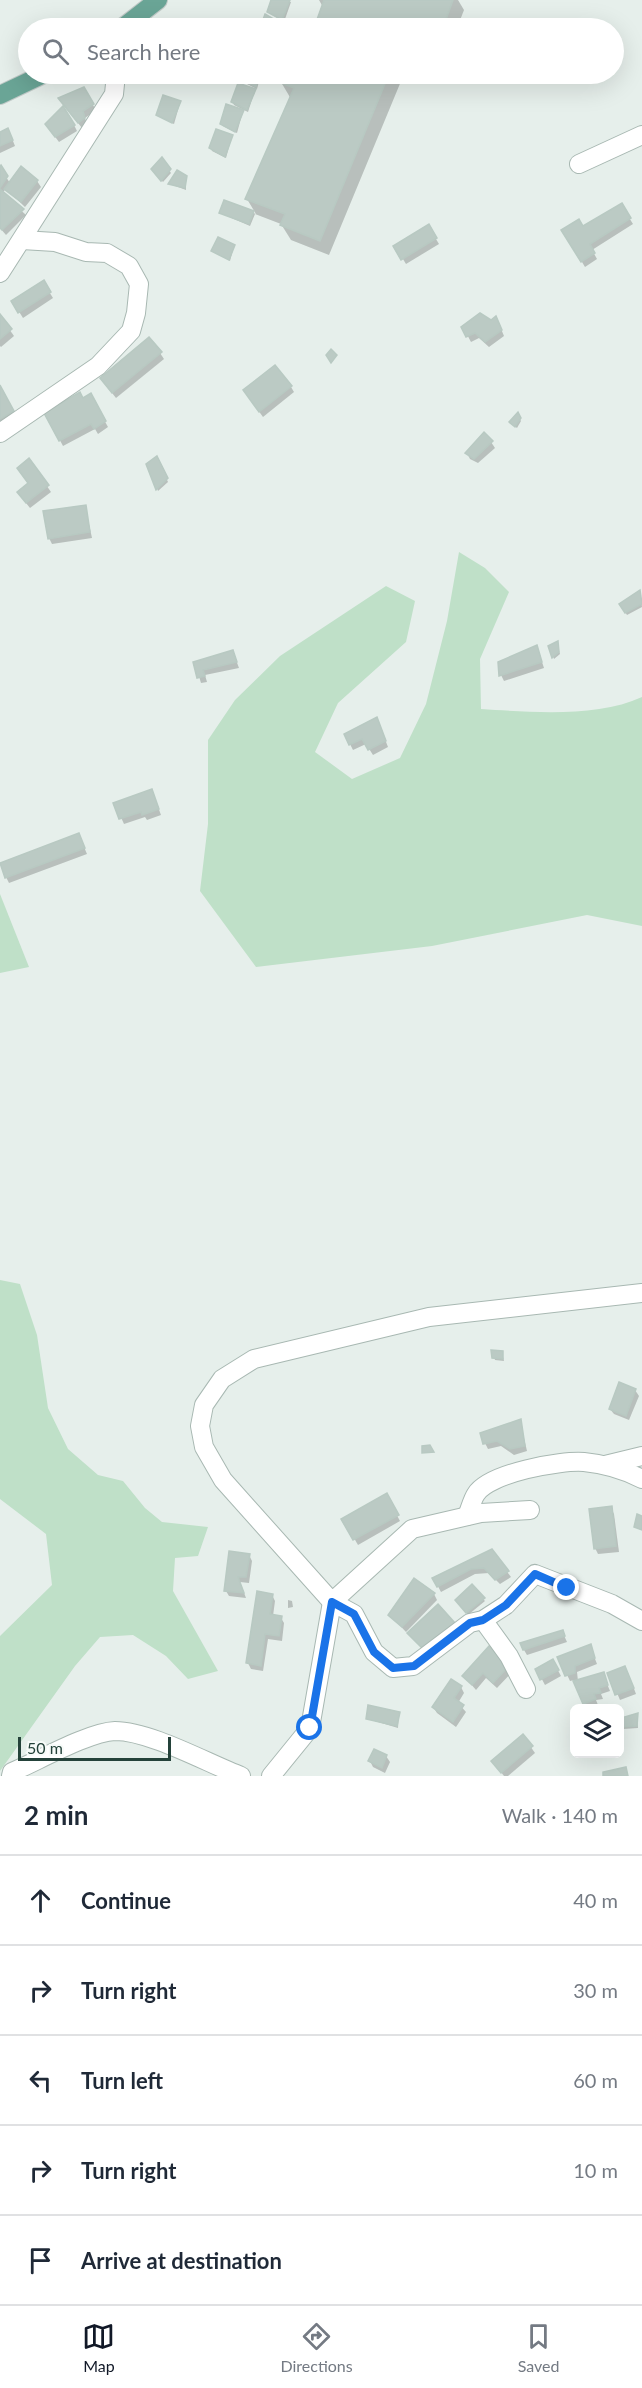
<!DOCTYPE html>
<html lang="en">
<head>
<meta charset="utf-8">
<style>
  body { margin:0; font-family:Lato,sans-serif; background:#f2f2f3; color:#1f2937 }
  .controls { position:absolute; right:18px; bottom:18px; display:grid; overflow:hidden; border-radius:9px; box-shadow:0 6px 24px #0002 }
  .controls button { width:54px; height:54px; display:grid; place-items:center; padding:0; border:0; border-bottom:2px solid #e0e1e3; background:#fff; color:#1f2937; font:30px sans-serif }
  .scale { position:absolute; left:18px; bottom:15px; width:153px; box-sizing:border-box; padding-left:6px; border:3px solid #24423a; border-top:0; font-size:16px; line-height:21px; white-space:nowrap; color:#24423a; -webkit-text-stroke:4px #f7fbf9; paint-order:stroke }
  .stop { position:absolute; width:18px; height:18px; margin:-14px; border:4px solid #1a73e8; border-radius:50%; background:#fff }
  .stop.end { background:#1a73e8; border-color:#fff; box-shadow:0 2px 6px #0008 }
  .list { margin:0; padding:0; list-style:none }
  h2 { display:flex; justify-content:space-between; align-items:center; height:78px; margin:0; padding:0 24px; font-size:26px }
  h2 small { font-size:20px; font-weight:400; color:#747a83 }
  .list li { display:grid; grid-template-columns:39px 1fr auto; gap:18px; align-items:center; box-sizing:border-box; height:90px; padding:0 24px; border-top:2px solid #e0e1e3 }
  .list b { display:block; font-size:22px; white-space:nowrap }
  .list em { font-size:20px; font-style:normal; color:#747a83 }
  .icon { flex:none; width:33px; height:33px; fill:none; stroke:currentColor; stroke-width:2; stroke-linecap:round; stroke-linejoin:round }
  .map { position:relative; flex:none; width:642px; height:1776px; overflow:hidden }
  .search { position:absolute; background:#fff; box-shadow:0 6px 24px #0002; left:18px; right:18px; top:18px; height:66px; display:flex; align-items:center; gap:15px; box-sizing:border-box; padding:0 21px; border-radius:33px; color:#747a83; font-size:22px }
  .sheet { height:528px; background:#fff }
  nav { display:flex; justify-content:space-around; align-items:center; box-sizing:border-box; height:84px; border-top:2px solid #e0e1e3; background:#fff; font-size:16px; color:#747a83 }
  nav a { display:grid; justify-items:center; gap:3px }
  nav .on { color:#111827 }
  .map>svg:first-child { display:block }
  .green { fill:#bfe0c8 }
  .shadow { fill:#0003 }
  .building { fill:#bbcac4; stroke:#b8c9c2; stroke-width:1.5 }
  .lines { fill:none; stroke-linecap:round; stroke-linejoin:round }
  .minor-casing { stroke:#a8b8b2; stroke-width:20 }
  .major-casing { stroke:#c2cac8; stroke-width:20 }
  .minor { stroke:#fff; stroke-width:18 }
  .major { stroke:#6aa596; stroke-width:18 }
  .route { stroke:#1a73e8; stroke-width:8 }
</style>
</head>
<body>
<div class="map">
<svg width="642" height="1776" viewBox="0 0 642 1776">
  <rect width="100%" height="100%" fill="#e6efeb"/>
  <g class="green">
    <path d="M459,552l26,16 24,24 -29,67 1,50c49,3 116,9 161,-12v229l-55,-11 -155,31 -176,21 -56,-76 8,-67v-84l27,-40 45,-44 106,-70 29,15 -9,41 -68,61 -23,49 37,27 48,-21 26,-54 21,-83z"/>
    <path d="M0,894l29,73 -29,6z"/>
    <path d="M0,1280l20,4 17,51 11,73 20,41 30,26 25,6 22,27 17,14 46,5 -10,29 -23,2 -2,33 45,80 -30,8 -22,-23 -33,-21 -33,2 -25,29 -75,105v-135l52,-51 -6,-51 -46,-35z"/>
  </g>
  <g class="shadow">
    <path d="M272,0l19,2 -7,20 -16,-10z"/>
    <path d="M319,0h139l6,10 -7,18h-141l7,-21z"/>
    <path d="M244,74h17l-4,15 -14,-7z"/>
    <path d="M285,74h119l-75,181 -38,-15 -10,-16 -26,-10 -5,12 -30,-13 4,-11 32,12 -9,-15 44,-100 -10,-17z"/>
    <path d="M83,89l13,21 -11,8 2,6 -5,4 -19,-24z"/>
    <path d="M255,90l-7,22 -14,-7 -1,-3z"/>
    <path d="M180,103l-6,21 -14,-7 -2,-2z"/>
    <path d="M243,111l-6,22 -14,-7 -2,-3z"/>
    <path d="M74,125l3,6 -18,11 -9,-12z"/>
    <path d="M0,134l11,2 4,10 -15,7z"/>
    <path d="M232,136l-6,22 -14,-7 -1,-3z"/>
    <path d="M162,160l9,13 -8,9 -9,-10z"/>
    <path d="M0,168l10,15 27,-2 4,6 -16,20 -19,-18 -4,4 24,22 -20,20 -6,-7z"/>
    <path d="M186,177v13l-16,-6z"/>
    <path d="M621,205l12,19 -41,26 5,9 -12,8 -22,-37 19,-2z"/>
    <path d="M428,226l11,18 -33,20 -11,-18z"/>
    <path d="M234,246l-4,15 -17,-10z"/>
    <path d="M43,282l10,16 -30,20 -10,-16z"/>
    <path d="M0,316l14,20 -13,11 -1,-1z"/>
    <path d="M499,324l5,12 -15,11 -10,-9 -8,4 -8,-15z"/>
    <path d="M160,353l4,6 -48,39 -11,-14z"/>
    <path d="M291,387l3,5 -31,25 -15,-21z"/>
    <path d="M0,388l16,29 -13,8 -3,-4z"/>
    <path d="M90,395l18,32 -10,7 -3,-5 -32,17 -17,-32z"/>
    <path d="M517,415l4,6 -4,7 -7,-6z"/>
    <path d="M491,442l4,6 -17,15 -8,-4 -3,-6z"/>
    <path d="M157,458l11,24 -10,9 -10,-27z"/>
    <path d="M29,460l22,32 -21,16 -8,-10 8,-14z"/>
    <path d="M85,506l7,32 -40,6 -3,-6z"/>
    <path d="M640,592l2,15 -15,8 -6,-10z"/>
    <path d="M557,643l3,11 -6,5 -4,-12z"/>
    <path d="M537,647l7,21 -40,13 -3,-6z"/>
    <path d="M233,652l6,16 -34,7 2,7 -6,1 -6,-20z"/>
    <path d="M379,724l9,23 -15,8 -7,-11 -13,6 -3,-6z"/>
    <path d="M154,796l7,19 -14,5 -2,-3 -21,7 -9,-20z"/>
    <path d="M81,840l6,14 -78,29 -3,-6z"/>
    <path d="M502,1352l2,9 -9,-1 -1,-3z"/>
    <path d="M635,1390l4,6 -10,24 -15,-6 -4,-5z"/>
    <path d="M520,1421l7,30 -13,4 -13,-9 -13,3 -3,-6z"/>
    <path d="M386,1495l14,26 -42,24 -15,-26z"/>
    <path d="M611,1508l3,6 5,38 -21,2 -3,-6z"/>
    <path d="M491,1550l20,27 -11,7 -11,-11 -14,1 -34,18 -7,-13z"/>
    <path d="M249,1555l3,6 -3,22 -9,-1 6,16 -17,-2 -3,-5z"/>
    <path d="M434,1594l3,6 -31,32 -16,-17z"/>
    <path d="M272,1595l3,6 -2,15 8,2 3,5 -2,18 -14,-2 -5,32 -12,-2 -3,-6z"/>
    <path d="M483,1599l2,2 -17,14 -10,-12z"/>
    <path d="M288,1600l4,1 1,6 -5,1z"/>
    <path d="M562,1631l5,11 -40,13 -3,-5z"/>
    <path d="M590,1646l7,18 -20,8 1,9 25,-7 7,17 -9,3 2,5 -7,1 2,5 -11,3 -13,-28 -4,1 -11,-23z"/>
    <path d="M489,1648l23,24 -15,16 -11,-10 -10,12 -12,-14z"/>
    <path d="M553,1661l8,15 -16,9 -8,-15z"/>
    <path d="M628,1673l8,21 -16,6 -11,-26z"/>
    <path d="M461,1687l3,6 -6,10 8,9 -10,15 -19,-14 -4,-6z"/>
    <path d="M399,1713l-1,15 -30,-9z"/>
    <path d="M637,1715l1,13 -15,1 -1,-2z"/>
    <path d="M523,1736l12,17 -27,23h-4l-7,-9z"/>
    <path d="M386,1756l4,6 -5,11 -12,-6 -3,-6z"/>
  </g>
  <g class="building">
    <path d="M271,0h19l-8,20 -15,-8z"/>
    <path d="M324,0h129l-10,28h-129z"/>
    <path d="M265,14l17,10 -2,4h-20z"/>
    <path d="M242,74h17l-3,13 -16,-8z"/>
    <path d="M283,74h106l-69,167 -40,-16 5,-11 -40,-15 49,-111 -15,-6z"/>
    <path d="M238,83l18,6 -9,21 -16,-8z"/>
    <path d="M84,87l10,17 -11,7 2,7 -7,5 -20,-25z"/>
    <path d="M163,95l18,6 -9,22 -16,-8z"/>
    <path d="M226,104l18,6 -9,22 -15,-8z"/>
    <path d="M63,106l12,19 -20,12 -10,-13z"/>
    <path d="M8,128l5,12 -13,6v-14z"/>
    <path d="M216,129l17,6 -8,22 -16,-9z"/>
    <path d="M162,157l9,12 -10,12 -10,-12z"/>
    <path d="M1,165l7,11 -8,12v-22z"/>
    <path d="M21,166l17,14 -17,22 -17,-13z"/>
    <path d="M177,170l10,6 -2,12 -17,-4z"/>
    <path d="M0,189l24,20 -22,21 -2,-2z"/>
    <path d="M224,200l30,11 -5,13 -30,-11z"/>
    <path d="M622,203l9,15 -41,26 5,9 -14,9 -20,-32 18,-11 4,7z"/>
    <path d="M429,224l8,14 -36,22 -8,-14z"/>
    <path d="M218,237l17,8 -6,15 -18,-9z"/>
    <path d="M44,280l7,12 -33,21 -7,-12z"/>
    <path d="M480,313l11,7 5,-4 6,14 -17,12 -10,-9 -9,4 -5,-10z"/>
    <path d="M0,314l12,15 -12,10z"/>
    <path d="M149,337l13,15 -50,41 -12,-15z"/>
    <path d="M331,349l6,6 -6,8 -5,-8z"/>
    <path d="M275,365l17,21 -33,26 -16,-22z"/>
    <path d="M0,385l14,26 -14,8z"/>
    <path d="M80,392l3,6 8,-5 15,28 -12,8 -3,-5 -32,17 -15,-28z"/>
    <path d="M518,412l3,6 -6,9 -6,-5z"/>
    <path d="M484,432l9,9 -19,18 -9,-6z"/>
    <path d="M157,456l11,22 -12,12 -10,-26z"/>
    <path d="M29,458l20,27 -23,18 -9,-11 11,-9 -11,-15z"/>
    <path d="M86,505l4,27 -42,7 -5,-28z"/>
    <path d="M640,590l2,14 -17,9 -6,-9z"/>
    <path d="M558,641l1,11 -7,6 -4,-12z"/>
    <path d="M537,645l5,17 -43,14 -1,-14z"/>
    <path d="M233,650l4,12 -34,8 2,6 -8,2 -4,-16z"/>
    <path d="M377,717l9,24 -18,9 -6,-11 -13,6 -5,-11z"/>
    <path d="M152,789l7,20 -17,6 -1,-3 -22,7 -6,-16z"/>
    <path d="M79,833l6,15 -80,30 -5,-15z"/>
    <path d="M491,1350l12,1v8l-11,-1z"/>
    <path d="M619,1382l17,7 -10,27 -17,-7z"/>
    <path d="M521,1419l4,27 -15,3 -13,-8 -14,3 -3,-11z"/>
    <path d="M430,1445l4,7 -12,1v-7z"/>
    <path d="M387,1493l12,22 -46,25 -12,-21z"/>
    <path d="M612,1506l4,40 -22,3 -5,-40z"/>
    <path d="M637,1514l5,2v14l-8,-3z"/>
    <path d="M492,1549l17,22 -14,9 -11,-12 -13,1 -34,18 -5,-9z"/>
    <path d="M229,1551l21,3 -4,23h-8l6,16 -20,-2z"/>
    <path d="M414,1578l21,15 -33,34 -14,-12z"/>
    <path d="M472,1584l13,14 -19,15 -11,-13z"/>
    <path d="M257,1591l16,3 -3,20 12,2 -3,20 -14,-2 -4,32 -15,-3z"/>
    <path d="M438,1604l17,19 -31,27 -17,-17z"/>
    <path d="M563,1630l2,6 -42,14 -3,-7z"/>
    <path d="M591,1644l4,14 -20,8v7l-10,3 -8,-19z"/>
    <path d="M489,1646l21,19 -17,18 -10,-10 -11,12 -10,-9z"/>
    <path d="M553,1659l6,11 -19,10 -5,-11z"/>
    <path d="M625,1666l9,22 -19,7 -8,-22z"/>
    <path d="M604,1672l4,13 -9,3 2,5 -7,1 2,5 -13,5 -10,-23z"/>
    <path d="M451,1679l11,7 -8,12 10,7 -11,17 -21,-15z"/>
    <path d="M368,1705l32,7 -3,14 -31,-7z"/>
    <path d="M638,1713l-1,13 -17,1 1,-9z"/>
    <path d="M523,1734l10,12 -32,27 -10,-12z"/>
    <path d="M374,1749l13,6 -5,13 -14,-7z"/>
    <path d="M626,1767l2,9h-25v-4z"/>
  </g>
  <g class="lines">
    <g class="minor-casing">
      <g id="minor">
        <path d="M579,164l63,-29"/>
        <path d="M0,273l114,-179 2,-20"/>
        <path d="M0,433l98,-67 33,-35 5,-18 3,-29 -10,-18 -22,-13 -21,-1 -31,-10 -33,-2"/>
        <path d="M605,1465l37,-9"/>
        <path d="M530,1510l-49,3 -69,16 -80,73 -109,-122 -19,-33 -4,-21 4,-21 18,-26 32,-20 175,-42 213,-24"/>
        <path d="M467,1516c3,-7 5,-16 9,-22 13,-21 85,-34 108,-32 20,2 41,8 58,17"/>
        <path d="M483,1620l26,36 17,33"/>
        <path d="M11,1776l1,-4c26,-11 77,-40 103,-41 35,0 92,32 126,45"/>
        <path d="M271,1776l39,-48 22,-126 22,12 20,38 19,16 20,-2 57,-43 13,-3 23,-15 29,-31 77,30 30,17"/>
      </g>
    </g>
    <g class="major-casing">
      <g id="major">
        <path d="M122,28l36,-28"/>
        <path d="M0,95l44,-21"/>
      </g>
    </g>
    <use href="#minor" class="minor"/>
    <use href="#major" class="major"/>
  </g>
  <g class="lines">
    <path class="route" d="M310,1728l22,-126 22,12 20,38 19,16 21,-2 56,-43 13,-3 23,-15 29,-31 32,14"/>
  </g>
</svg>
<div class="controls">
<button><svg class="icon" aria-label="layers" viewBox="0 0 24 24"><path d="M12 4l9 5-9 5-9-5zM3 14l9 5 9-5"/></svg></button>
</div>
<div class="scale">50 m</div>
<div class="stop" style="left:310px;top:1728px"></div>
<div class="stop end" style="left:567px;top:1588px"></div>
<div class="search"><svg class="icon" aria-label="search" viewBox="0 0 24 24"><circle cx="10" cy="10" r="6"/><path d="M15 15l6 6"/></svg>Search here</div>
</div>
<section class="sheet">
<h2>2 min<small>Walk · 140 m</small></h2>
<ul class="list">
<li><svg class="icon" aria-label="ahead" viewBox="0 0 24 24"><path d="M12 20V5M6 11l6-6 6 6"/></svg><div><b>Continue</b></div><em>40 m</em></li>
<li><svg class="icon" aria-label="right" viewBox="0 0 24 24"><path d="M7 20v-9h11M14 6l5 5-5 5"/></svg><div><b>Turn right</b></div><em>30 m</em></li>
<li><svg class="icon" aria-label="left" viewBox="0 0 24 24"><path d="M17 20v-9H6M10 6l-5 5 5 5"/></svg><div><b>Turn left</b></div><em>60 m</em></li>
<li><svg class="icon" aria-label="right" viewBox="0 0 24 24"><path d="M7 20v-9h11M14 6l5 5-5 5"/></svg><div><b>Turn right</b></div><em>10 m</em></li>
<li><svg class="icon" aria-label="arrive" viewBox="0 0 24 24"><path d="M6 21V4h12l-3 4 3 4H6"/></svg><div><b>Arrive at destination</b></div></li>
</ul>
</section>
<nav>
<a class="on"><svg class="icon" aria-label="map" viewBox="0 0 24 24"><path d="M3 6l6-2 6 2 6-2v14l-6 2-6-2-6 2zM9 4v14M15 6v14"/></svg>Map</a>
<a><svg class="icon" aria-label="directions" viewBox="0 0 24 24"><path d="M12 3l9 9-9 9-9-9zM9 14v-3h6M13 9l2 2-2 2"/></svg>Directions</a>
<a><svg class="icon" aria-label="saved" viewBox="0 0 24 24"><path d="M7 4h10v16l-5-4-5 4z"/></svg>Saved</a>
</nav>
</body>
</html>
